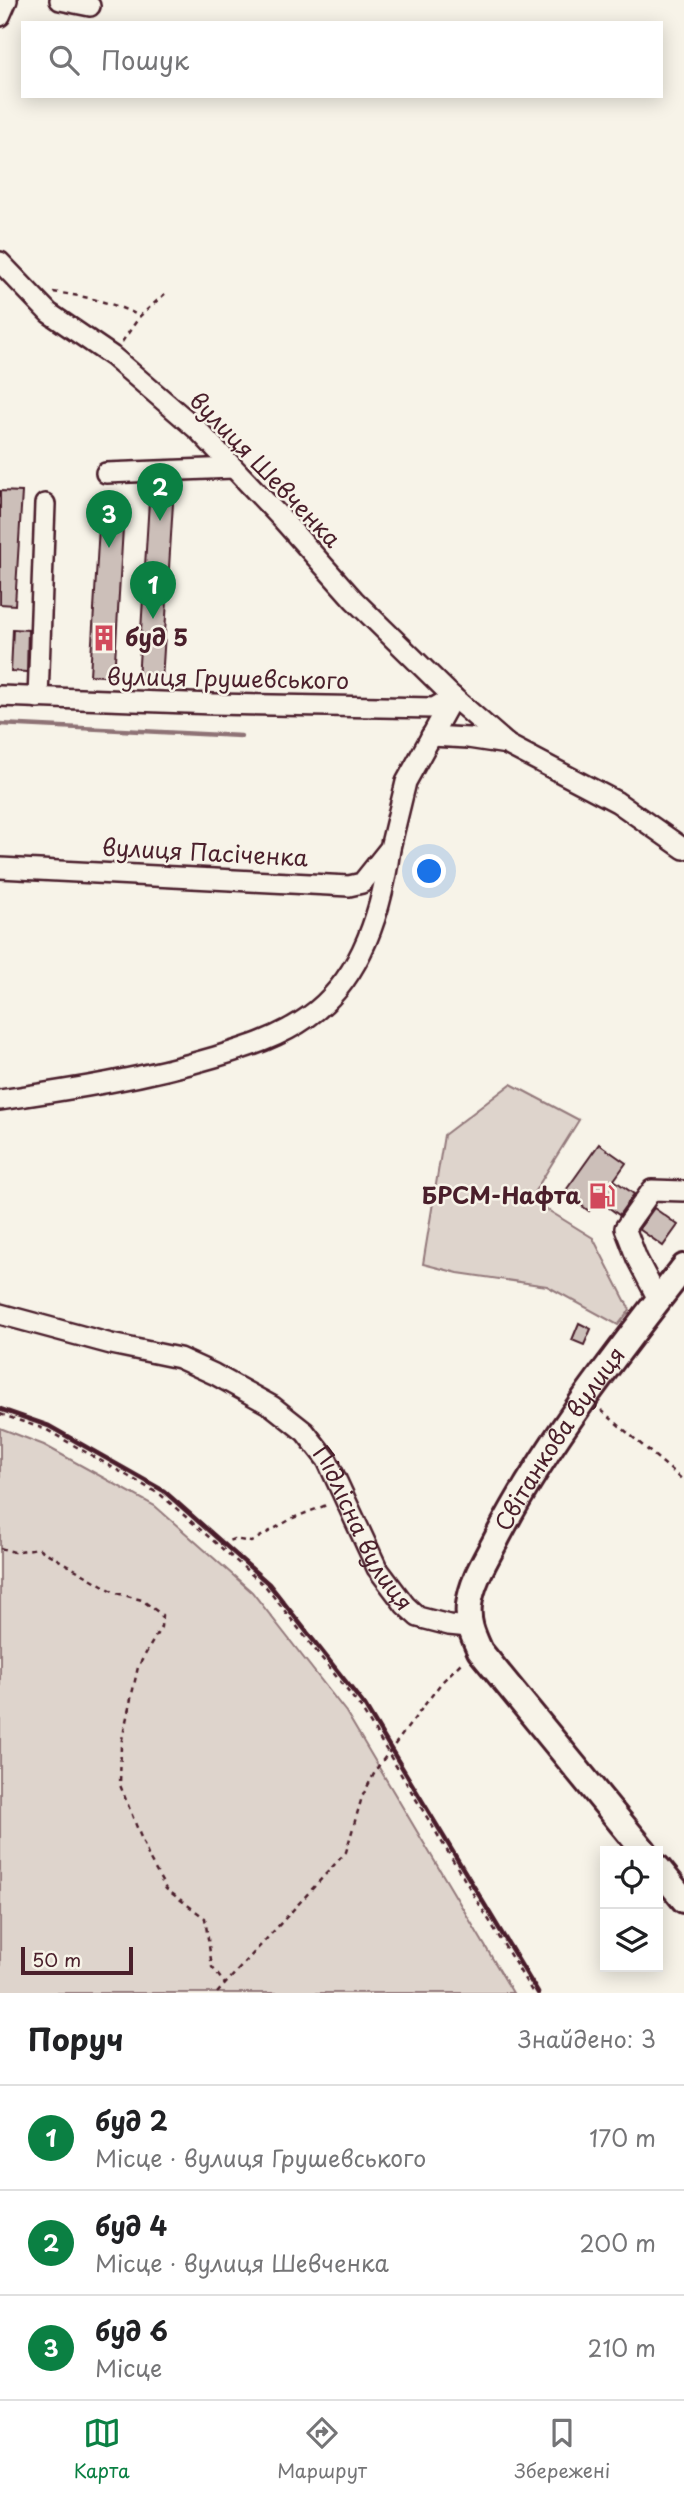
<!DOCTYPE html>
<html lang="uk">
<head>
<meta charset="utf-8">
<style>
  body { margin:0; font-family:"Playpen Sans",sans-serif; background:#f6f6f6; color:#202124 }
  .controls { position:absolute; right:21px; bottom:21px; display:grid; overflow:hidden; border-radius:0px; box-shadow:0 4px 18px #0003 }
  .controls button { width:63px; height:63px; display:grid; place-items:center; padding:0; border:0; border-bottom:2px solid #e0e0e0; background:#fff; color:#202124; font:35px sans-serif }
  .scale { position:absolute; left:21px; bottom:18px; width:112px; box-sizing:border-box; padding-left:7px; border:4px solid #4a1f2b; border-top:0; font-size:19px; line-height:24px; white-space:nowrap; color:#4a1f2b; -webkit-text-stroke:5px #f7f3e8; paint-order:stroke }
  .you { position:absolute; left:430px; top:872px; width:24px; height:24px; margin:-18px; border:5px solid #fff; border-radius:50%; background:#1a73e8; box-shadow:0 0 0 10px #1a73e833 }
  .badge { display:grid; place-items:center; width:46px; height:46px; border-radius:50%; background:#0b8043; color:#fff; font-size:23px; font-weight:700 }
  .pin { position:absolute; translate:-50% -58px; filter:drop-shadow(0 2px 4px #0008) }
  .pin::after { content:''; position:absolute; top:37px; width:24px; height:21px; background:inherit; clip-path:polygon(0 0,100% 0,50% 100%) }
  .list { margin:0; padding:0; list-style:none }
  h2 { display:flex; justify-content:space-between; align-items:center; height:91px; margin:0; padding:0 28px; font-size:30px }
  h2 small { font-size:23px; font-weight:400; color:#757577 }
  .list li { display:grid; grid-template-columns:46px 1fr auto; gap:21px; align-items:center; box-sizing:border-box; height:105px; padding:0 28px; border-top:2px solid #e0e0e0 }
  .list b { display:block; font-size:26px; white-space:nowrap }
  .list p { margin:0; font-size:23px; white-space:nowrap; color:#757577 }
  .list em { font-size:23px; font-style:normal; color:#757577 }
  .icon { flex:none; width:38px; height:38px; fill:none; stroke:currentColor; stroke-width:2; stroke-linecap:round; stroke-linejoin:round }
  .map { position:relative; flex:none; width:684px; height:1993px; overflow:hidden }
  .search { position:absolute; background:#fff; box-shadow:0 4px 18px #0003; left:21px; right:21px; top:21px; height:77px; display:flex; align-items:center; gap:18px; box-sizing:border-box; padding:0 24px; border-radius:0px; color:#757577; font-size:26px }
  .sheet { height:406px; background:#fff }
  nav { display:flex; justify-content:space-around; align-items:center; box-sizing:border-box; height:98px; border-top:2px solid #e0e0e0; background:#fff; font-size:19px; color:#757577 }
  nav a { display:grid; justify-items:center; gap:4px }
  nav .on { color:#0b8043 }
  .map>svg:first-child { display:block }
  .green { fill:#ded4cc; stroke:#947a7c; stroke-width:2 }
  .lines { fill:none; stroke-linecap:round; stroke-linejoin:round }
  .stream { stroke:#8e7275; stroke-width:4.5 }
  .building { fill:#ccbfb9; stroke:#4a1f2b; stroke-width:2 }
  .minor-casing { stroke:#4a1f2b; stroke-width:24 }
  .major-casing { stroke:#4a1f2b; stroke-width:30 }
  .path { stroke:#4a1f2b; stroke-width:2.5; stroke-dasharray:5 5; stroke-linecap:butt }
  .minor { stroke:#f7f3e8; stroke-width:19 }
  .major { stroke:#f7f3e8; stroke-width:24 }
  .rail { stroke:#4a1f2b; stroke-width:4.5 }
  .labels { text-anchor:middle; stroke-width:5; stroke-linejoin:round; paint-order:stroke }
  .street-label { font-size:23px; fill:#4a1f2b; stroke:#f7f3e8 }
  .poi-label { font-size:23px; font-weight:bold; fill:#4a1f2b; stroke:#f7f3e8; text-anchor:start }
</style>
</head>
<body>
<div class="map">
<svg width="684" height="1993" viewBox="0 0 684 1993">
  <rect width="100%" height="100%" fill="#f7f3e8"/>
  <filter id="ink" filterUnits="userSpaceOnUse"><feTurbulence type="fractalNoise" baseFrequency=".0143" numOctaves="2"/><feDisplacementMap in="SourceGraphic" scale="14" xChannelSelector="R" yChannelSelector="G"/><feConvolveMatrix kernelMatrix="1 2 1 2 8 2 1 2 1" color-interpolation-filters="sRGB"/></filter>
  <g filter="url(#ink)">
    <g class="green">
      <path d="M511,1084l68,36 -49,79 63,39 37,72 -12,15 -71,-39 -89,-13 -35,-9 21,-129z"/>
      <path d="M0,1428l44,17 111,61 97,86 94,120 167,281h-513z"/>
    </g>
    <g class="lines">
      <path class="stream" d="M0,724l241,12"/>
    </g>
    <g class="building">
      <path d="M0,491l22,1 -7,113 -15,-1z"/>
      <path d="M149,501l24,2 -11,178 -24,-1z"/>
      <path d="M100,510l24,1 -10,166 -24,-2z"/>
      <path d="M13,629l15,1 -1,42 -16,-1z"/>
      <path d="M599,1144l27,19 -12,17 20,14 -15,21 -22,-16 -8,12 -25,-18z"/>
      <path d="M654,1208l24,17 -15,21 -24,-17z"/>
      <path d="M579,1323l12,6 -7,16 -12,-5z"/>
    </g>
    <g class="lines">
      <g class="minor-casing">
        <g id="minor">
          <path d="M60,0l30,6"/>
          <path d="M0,16l7,-16"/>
          <path d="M0,262l49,51 63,43 87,75 83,88 72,81 99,97 55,48 109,57 67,47"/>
          <path d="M106,473l127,-5"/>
          <path d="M0,696l214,8 220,4 19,-11"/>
          <path d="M38,698l7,-194"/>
          <path d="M431,736l37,2 39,6"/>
          <path d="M0,868l349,18 13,-3 28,-35 16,-66 47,-85"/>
          <path d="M0,1100c73,-11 145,-22 215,-43 33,-10 65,-20 93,-40 54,-38 74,-107 82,-168"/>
          <path d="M659,1301l-22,-42 -12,-31 27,-38 32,1"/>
          <path id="s1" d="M0,1314l111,30 68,14 35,16 58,32 33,26 22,28 50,108 28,37 13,12 31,8 20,2"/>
        </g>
      </g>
      <g class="major-casing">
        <g id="major">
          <path id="s2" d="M644,1851l-164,-200c-7,-16 -13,-28 -11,-46 3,-25 18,-47 29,-69 51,-97 119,-183 186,-269"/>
          <path d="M658,1868l26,32"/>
        </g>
      </g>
      <g class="path">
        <path d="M53,292c32,4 58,10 87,24"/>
        <path d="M122,342l18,-26 28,-25"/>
        <path d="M601,1410l83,71"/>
        <path d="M0,1414l47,16 114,65 105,92 95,121 172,285"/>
        <path d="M220,1544l14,-5 17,3 42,-24 36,-14"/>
        <path d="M0,1548l14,4 24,-4 78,45 26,7 20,15 -1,12 -23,40 -17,77 -1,41 30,75 16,29 39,29 7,49 13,17"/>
        <path d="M217,1993l129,-141 16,-55 15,-29 65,-86 21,-21"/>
      </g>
      <use href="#minor" class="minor"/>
      <use href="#major" class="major"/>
      <path class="rail" d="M0,1409l49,17 115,65 105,93 96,122 173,287"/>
    </g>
  </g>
  <defs>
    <g id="building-bare" transform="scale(2.1)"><path d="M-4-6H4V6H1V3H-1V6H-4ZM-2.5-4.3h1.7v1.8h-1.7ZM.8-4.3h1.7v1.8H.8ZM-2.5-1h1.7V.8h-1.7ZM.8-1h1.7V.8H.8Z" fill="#d1495b" stroke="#f7f3e8" stroke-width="2.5" paint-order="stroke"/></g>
    <g id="fuel-bare" transform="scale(2.1)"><path d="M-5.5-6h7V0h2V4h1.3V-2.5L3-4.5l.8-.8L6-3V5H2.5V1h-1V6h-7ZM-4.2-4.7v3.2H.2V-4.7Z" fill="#d1495b" stroke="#f7f3e8" stroke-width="2.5" paint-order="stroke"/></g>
  </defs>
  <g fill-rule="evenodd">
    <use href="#building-bare" x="104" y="638"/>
    <use href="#fuel-bare" x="602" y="1196"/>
  </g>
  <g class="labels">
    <g class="street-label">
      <text transform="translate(265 470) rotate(46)" y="8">вулиця Шевченка</text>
      <text transform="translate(228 679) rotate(1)" y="8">вулиця Грушевського</text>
      <text transform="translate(205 853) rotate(3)" y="8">вулиця Пасіченка</text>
      <text dy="8" stroke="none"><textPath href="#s2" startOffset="497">Світанкова вулиця</textPath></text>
      <text dy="8" stroke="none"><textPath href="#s1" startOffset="444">Підлісна вулиця</textPath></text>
    </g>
    <g class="poi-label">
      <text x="125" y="646">буд 5</text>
      <text x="581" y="1204" text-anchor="end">БРСМ-Нафта</text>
    </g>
  </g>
</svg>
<div class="controls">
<button><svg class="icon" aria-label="locate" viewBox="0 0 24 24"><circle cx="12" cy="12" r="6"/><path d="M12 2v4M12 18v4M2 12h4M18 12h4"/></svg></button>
<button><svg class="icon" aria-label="layers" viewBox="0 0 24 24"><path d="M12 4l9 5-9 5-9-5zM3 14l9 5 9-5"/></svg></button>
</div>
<div class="scale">50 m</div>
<div class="you"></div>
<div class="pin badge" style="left:153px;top:619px">1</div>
<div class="pin badge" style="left:160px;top:521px">2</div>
<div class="pin badge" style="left:109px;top:548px">3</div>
<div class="search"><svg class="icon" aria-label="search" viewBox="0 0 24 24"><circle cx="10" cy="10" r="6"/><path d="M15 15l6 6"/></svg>Пошук</div>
</div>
<section class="sheet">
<h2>Поруч<small>Знайдено: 3</small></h2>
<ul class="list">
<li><span class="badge">1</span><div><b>буд 2</b><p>Місце · вулиця Грушевського</p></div><em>170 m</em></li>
<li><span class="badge">2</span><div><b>буд 4</b><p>Місце · вулиця Шевченка</p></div><em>200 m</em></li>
<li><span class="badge">3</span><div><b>буд 6</b><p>Місце</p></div><em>210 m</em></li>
</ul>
</section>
<nav>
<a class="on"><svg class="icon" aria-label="map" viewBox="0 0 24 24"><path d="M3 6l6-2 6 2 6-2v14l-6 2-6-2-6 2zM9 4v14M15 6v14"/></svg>Карта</a>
<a><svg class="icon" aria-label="directions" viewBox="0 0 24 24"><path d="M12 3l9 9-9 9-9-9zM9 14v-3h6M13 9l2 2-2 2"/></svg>Маршрут</a>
<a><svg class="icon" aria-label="saved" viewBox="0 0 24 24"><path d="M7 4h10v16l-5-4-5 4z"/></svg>Збережені</a>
</nav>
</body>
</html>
